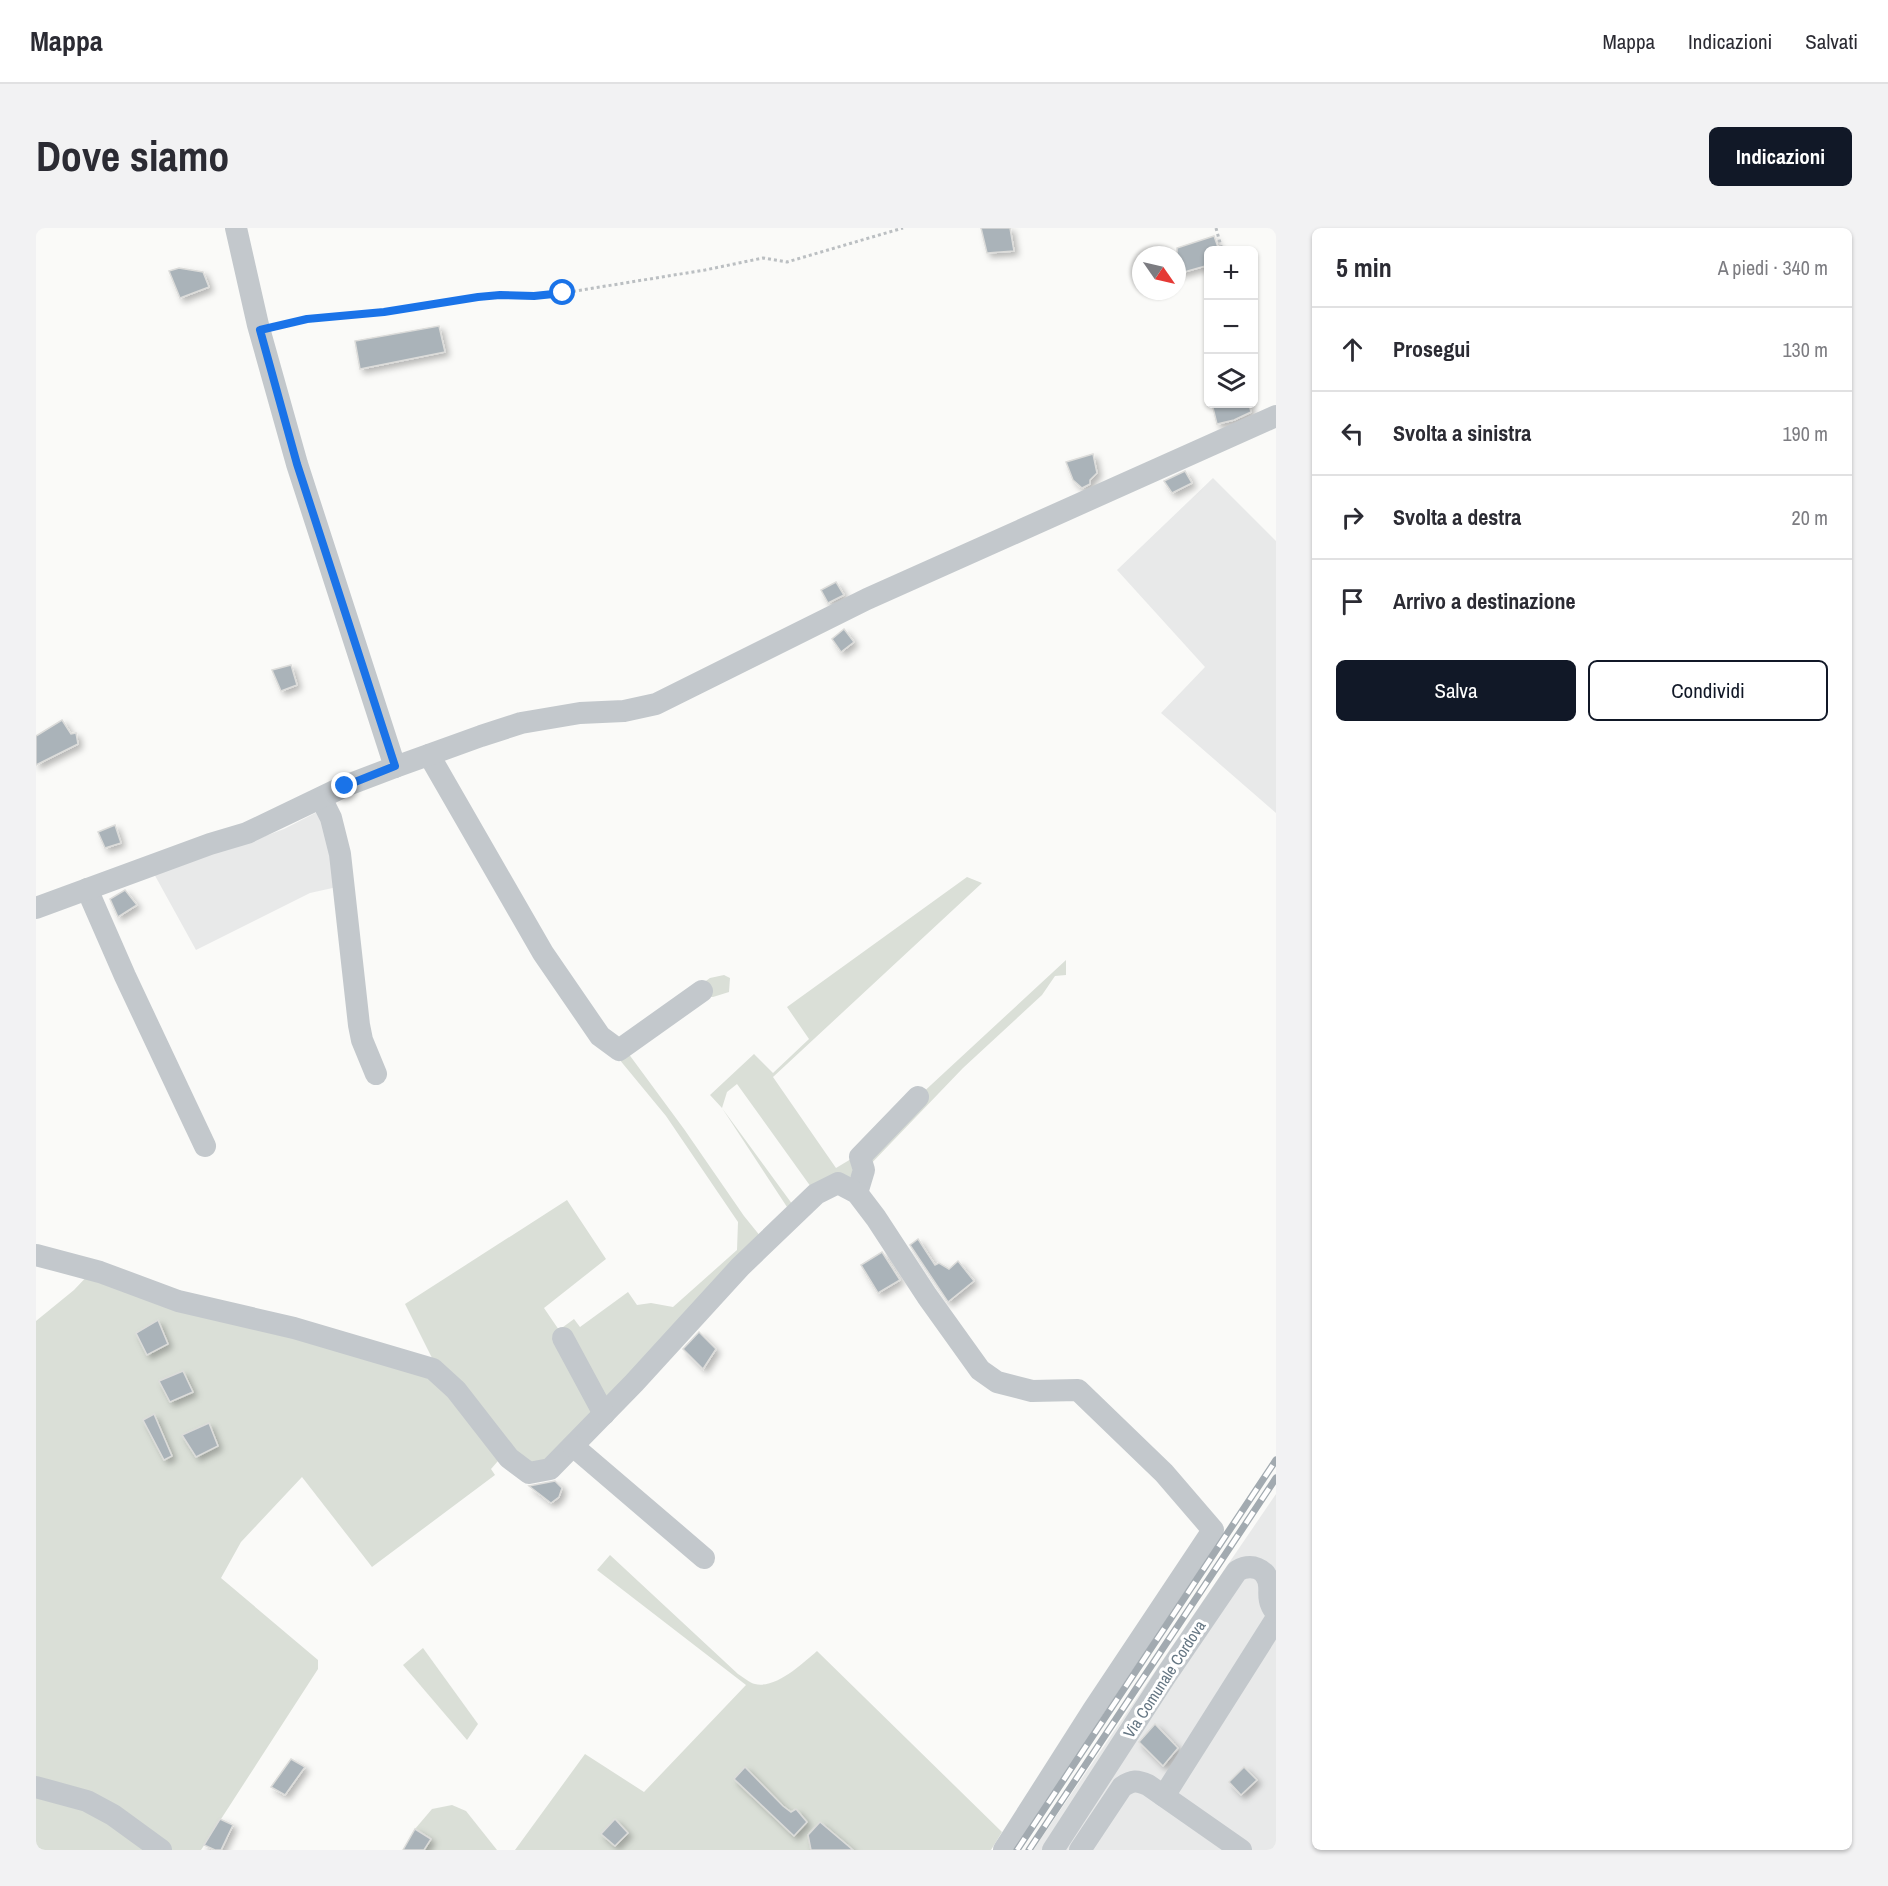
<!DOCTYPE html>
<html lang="it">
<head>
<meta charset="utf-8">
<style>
  body { margin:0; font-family:"Archivo Narrow",sans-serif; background:#f2f2f3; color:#2b2b33 }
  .controls { position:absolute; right:18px; top:18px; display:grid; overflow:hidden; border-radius:9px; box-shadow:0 2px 4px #0004 }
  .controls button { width:54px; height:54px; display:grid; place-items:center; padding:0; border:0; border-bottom:2px solid #e1e1e2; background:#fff; color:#2b2b33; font:30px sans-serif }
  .compass { position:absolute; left:1096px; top:18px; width:54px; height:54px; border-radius:50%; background:#fff; box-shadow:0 2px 4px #0004; rotate:124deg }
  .stop { position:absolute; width:18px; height:18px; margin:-14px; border:4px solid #1a73e8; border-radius:50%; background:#fff }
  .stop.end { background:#1a73e8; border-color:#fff; box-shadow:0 2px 6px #0008 }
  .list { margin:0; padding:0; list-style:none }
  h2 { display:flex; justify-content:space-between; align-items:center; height:78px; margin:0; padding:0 24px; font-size:26px }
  h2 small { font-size:20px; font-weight:400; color:#7c7c81 }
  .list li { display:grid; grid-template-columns:39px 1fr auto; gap:18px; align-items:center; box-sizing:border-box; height:84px; padding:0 24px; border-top:2px solid #e1e1e2 }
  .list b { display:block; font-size:22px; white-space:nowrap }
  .list em { font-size:20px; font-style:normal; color:#7c7c81 }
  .actions { display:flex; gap:12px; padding:18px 24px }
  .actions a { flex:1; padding:14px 0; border:2px solid #111827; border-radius:9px; text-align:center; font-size:21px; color:#111827 }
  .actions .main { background:#111827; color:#fff }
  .icon { flex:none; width:33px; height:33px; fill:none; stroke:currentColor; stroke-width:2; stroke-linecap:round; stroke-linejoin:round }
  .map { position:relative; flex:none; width:1240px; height:1622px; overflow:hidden; border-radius:9px }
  header { display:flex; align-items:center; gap:36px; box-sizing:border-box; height:84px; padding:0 30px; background:#fff; border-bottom:2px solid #e1e1e2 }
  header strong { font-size:28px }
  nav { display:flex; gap:33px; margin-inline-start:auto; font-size:21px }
  .intro { display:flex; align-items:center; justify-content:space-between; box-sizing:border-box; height:144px; padding:0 36px }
  h1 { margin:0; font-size:42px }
  .button { padding:15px 27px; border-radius:9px; background:#111827; color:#fff; font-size:21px; font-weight:700 }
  main { display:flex; gap:36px; padding:0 36px }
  aside { flex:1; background:#fff; border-radius:9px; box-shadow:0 2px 4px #0004 }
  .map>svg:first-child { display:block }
  .built { fill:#e8e9e9 }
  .green { fill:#dadfd7 }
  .building { fill:#aab3b9; stroke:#dcdcda; stroke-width:1.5; filter:url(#shadow) }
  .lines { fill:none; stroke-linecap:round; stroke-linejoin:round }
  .path { stroke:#bbbfc2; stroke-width:3; stroke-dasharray:3 3; stroke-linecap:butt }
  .minor { stroke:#c3c8cc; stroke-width:22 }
  .rail-casing { stroke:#a2aab0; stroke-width:7 }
  .rail { stroke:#fff; stroke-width:4.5; stroke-dasharray:14; stroke-linecap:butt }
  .route { stroke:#1a73e8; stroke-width:8 }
  .labels { text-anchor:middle; stroke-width:6; stroke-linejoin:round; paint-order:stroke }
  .street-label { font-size:16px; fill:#657683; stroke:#fff }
</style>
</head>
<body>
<header>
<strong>Mappa</strong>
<nav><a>Mappa</a><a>Indicazioni</a><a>Salvati</a></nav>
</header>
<div class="intro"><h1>Dove siamo</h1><a class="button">Indicazioni</a></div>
<main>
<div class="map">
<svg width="1240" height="1622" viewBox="0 0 1240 1622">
  <defs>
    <filter id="shadow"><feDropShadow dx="4" dy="4" stdDeviation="3" flood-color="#0004"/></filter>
  </defs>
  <rect width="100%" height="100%" fill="#fafaf8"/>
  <g class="built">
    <path d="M1177,250l63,63v272l-115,-100 44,-46 -88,-97z"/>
    <path d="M287,581l14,78 -27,6 -114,57 -43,-78 96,-30 35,-13z"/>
    <path d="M1240,1266v356h-243z"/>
  </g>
  <g class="green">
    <path d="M931,649l15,6 -209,194 63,91 15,-9 215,-199v15l-11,1 -13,19 -79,73 -97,101 -50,25 -79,-110 -10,8 -5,16 76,104 -248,257 -45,-16 -14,16 4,6 -123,92 -70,-90 -61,65 -20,36 97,82v9l-117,181h-165v-529l38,-31 19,-20 344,98 -32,-64 162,-104 39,59 -62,49 15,22 15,-11 6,8 48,-35 9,13 14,-2 22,4 64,-57 1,-28 -72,-106 -66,-80 -2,-14 23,21 89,-65 14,-3 6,3 -1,14 -16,5 -12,-1 -73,57 56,76 60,87 17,21 28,-27 -67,-102 -12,-13 44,-41 19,19 36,-34 -22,-32z"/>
    <path d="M574,1327l128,119c5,3 12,9 17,10 21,5 48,-21 62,-33l185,181 -11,18h-476l70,-96 59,38 102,-107 -149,-115z"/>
    <path d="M387,1420l55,76 -11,16 -64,-75z"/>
    <path d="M416,1577l14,6 31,39h-94l12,-21 17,-20z"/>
  </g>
  <g class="building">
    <path d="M945,0h29l4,23 -27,2z"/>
    <path d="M1178,8l5,14h-10v15l-32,9v-26z"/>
    <path d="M143,40l24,4 6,15 -29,11 -11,-27z"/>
    <path d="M403,98l6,26 -85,17 -5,-28z"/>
    <path d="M1176,176h37l2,8 -17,8 -17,4z"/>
    <path d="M1057,226l4,19 -7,7v4l-8,4 -9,-8 -7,-18z"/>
    <path d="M1149,243l7,12 -20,10 -8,-12z"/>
    <path d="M800,354l8,13 -16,8 -7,-13z"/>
    <path d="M808,401l10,13 -13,10 -9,-13z"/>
    <path d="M255,437l6,20 -16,6 -9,-21z"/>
    <path d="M26,492l9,14 5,-1 2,11 -42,21v-29z"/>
    <path d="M79,597l6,18 -16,5 -7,-16z"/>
    <path d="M89,662l12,15 -19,12 -8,-18z"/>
    <path d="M882,1011l17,26 4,-2 10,6 9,-8 16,20 -26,21 -38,-57z"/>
    <path d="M846,1024l18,28 -22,13 -17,-28z"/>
    <path d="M122,1092l10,24 -21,11 -11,-22z"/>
    <path d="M663,1104l17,17 -13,20 -20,-20z"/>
    <path d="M147,1143l10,21 -23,10 -11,-21z"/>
    <path d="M118,1186l18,42 -8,4 -21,-40z"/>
    <path d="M173,1195l9,23 -22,11 -14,-22z"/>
    <path d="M519,1253l7,7 -3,9 -8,6 -22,-17z"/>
    <path d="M1119,1496l23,24 -15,18 -24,-24z"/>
    <path d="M255,1531l14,8 -20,28 -14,-8z"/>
    <path d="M709,1539l38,39 8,6 5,-3 11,13 -13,14 -60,-57z"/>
    <path d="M1208,1539l13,13 -16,15 -12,-13z"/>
    <path d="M184,1591l13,6 -12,25h-6l-11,-5z"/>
    <path d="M579,1591l13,14 -13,13 -14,-12z"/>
    <path d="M784,1594l33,28h-42l-3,-15z"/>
    <path d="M379,1601l16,10 -7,11h-21z"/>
  </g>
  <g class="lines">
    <g class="path">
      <path d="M1180,0l6,22"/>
      <path d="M240,99l31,-8 77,-6 94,-16 22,-2 33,1 30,-3 142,-23 58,-12 24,4 116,-34"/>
    </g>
    <g class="minor">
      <path d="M200,0l22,97 39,139 98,303"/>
      <path d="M393,527l114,198 57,83 19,14 83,-59"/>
      <path d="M285,570l10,20 9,36 19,171 3,15 14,34"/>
      <path d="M51,661l38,87 80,170"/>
      <path d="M0,680l174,-64 37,-11 98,-47 50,-19 86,-31 40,-13 59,-10 44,-2 32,-7 211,-105 409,-183"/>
      <path d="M821,965l7,-23 -4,-13 58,-60"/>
      <path d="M0,1027l64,17 78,29 116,27 139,41 23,21 53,68 20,15 21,-4 84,-86 106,-116 76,-73 22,-11 19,10 19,25 51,78 53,74 17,12 35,9 46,-1 86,83 49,57 -120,180 -89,140"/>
      <path d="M527,1110l41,76"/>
      <path d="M537,1218l131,112"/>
      <path d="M0,1559l51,14 26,14 48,35"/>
      <path d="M1128,1568l112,-177"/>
      <path d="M1017,1622l114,-176 70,-103c14,-8 30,-3 32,14 1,6 -1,13 2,19 1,3 3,6 5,8"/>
      <path d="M1044,1622l42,-63c10,-7 15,-7 26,-2l93,65"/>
    </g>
    <g class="rail-casing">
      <g id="rail">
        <path d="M981,1622l259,-390"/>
        <path d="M993,1622l247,-372"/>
      </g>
    </g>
    <use href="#rail" class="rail"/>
  </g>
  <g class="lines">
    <path class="route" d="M309,558l50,-20 -98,-302 -37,-134 47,-11 77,-7 94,-15 22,-2 34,1 29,-3"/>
  </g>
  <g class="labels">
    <g class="street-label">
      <text transform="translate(1128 1451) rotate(-57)" y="6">Via Comunale Cordova</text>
    </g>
  </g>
</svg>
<div class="controls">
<button>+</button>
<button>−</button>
<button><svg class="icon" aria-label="layers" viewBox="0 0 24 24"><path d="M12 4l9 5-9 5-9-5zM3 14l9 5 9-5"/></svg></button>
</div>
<svg class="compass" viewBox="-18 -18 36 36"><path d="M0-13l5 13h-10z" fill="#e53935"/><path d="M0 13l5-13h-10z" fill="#7c7c81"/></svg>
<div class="stop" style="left:527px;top:65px"></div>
<div class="stop end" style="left:309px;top:558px"></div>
</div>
<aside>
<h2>5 min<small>A piedi · 340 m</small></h2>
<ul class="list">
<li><svg class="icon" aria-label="ahead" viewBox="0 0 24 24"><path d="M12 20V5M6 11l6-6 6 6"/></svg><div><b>Prosegui</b></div><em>130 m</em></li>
<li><svg class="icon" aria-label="left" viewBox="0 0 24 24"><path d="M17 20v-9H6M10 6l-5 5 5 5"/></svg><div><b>Svolta a sinistra</b></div><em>190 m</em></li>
<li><svg class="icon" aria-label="right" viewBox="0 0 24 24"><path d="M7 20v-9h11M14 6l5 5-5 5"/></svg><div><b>Svolta a destra</b></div><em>20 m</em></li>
<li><svg class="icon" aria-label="arrive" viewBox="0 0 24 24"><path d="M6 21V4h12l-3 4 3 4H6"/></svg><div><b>Arrivo a destinazione</b></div></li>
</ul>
<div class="actions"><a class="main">Salva</a><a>Condividi</a></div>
</aside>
</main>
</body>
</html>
